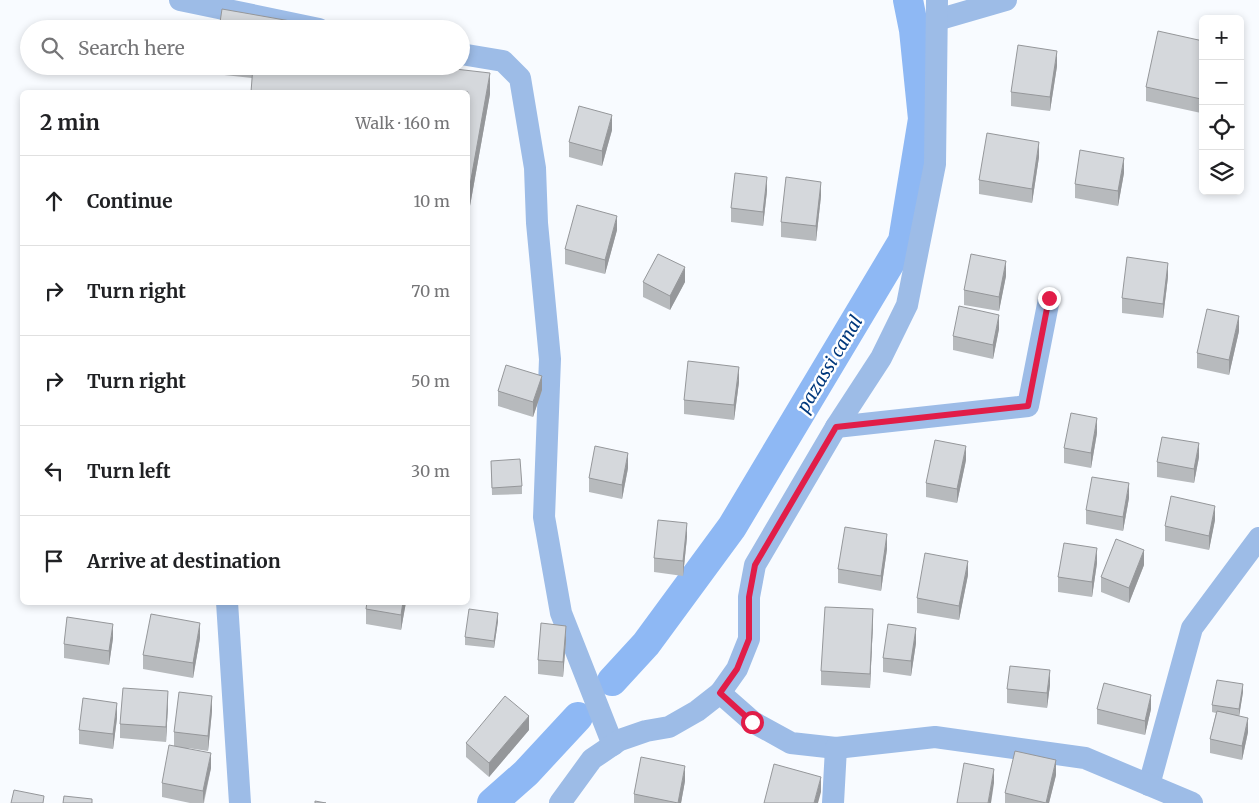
<!DOCTYPE html>
<html lang="en">
<head>
<meta charset="utf-8">
<style>
  body { margin:0; font-family:Merriweather,serif; background:#f6f6f6; color:#202124 }
  .controls { position:absolute; right:15px; top:15px; display:grid; overflow:hidden; border-radius:8px; box-shadow:0 2px 8px #0003 }
  .controls button { width:45px; height:45px; display:grid; place-items:center; padding:0; border:0; border-bottom:1px solid #e0e0e0; background:#fff; color:#202124; font:25px sans-serif }
  .stop { position:absolute; width:15px; height:15px; margin:-11px; border:4px solid #e11d48; border-radius:50%; background:#fff }
  .stop.end { background:#e11d48; border-color:#fff; box-shadow:0 1px 5px #0008 }
  .list { margin:0; padding:0; list-style:none }
  h2 { display:flex; justify-content:space-between; align-items:center; height:65px; margin:0; padding:0 20px; font-size:21px }
  h2 small { font-size:16px; font-weight:400; color:#757577 }
  .list li { display:grid; grid-template-columns:32px 1fr auto; gap:15px; align-items:center; box-sizing:border-box; height:90px; padding:0 20px; border-top:1px solid #e0e0e0 }
  .list b { display:block; font-size:19px; white-space:nowrap }
  .list em { font-size:16px; font-style:normal; color:#757577 }
  .icon { flex:none; width:28px; height:28px; fill:none; stroke:currentColor; stroke-width:2; stroke-linecap:round; stroke-linejoin:round }
  .map { position:relative; flex:none; width:1259px; height:803px; overflow:hidden }
  .search { position:absolute; background:#fff; box-shadow:0 2px 8px #0003; left:20px; top:20px; width:450px; height:55px; display:flex; align-items:center; gap:12px; box-sizing:border-box; padding:0 18px; border-radius:28px; color:#757577; font-size:19px }
  .panel { position:absolute; background:#fff; box-shadow:0 2px 8px #0003; left:20px; top:90px; width:450px; height:515px; border-radius:8px }
  .map>svg:first-child { display:block }
  .lines { fill:none; stroke-linecap:round; stroke-linejoin:round }
  .canal { stroke:#8eb8f4; stroke-width:30 }
  .street { stroke:#9dbce7; stroke-width:22 }
  .wall { fill:#b7babd }
  .shaded-wall { fill:#95979a }
  .building { fill:#d5d8dc; stroke:#95979a }
  .route { stroke:#e11d48; stroke-width:6 }
  .labels { text-anchor:middle; stroke-width:5; stroke-linejoin:round; paint-order:stroke }
  .water-label { font-size:18px; font-style:italic; fill:#00387c; stroke:#fff }
</style>
</head>
<body>
<div class="map">
<svg width="1259" height="803" viewBox="0 0 1259 803">
  <rect width="100%" height="100%" fill="#f8fbff"/>
  <g class="lines">
    <g class="canal">
      <path d="M612,681l34,-37 86,-117 171,-286 20,-122 -9,-89 -6,-30"/>
      <path d="M492,803l34,-30 52,-56"/>
    </g>
    <g class="street">
      <path d="M180,0l139,29"/>
      <path d="M937,20l69,-20"/>
      <path d="M461,54l42,7 17,17 15,90 2,55 13,136 -6,158 17,96 52,132"/>
      <path d="M836,427l192,-21 21,-107"/>
      <path d="M227,602l13,201"/>
      <path d="M720,693l17,-24 12,-30v-42l6,-32 81,-138 45,-69 26,-53 28,-141 2,-164"/>
      <path d="M1149,785l43,-157 67,-90"/>
      <path d="M560,803l32,-44 28,-19 26,-9 23,-4 28,-16 23,-18 33,29 38,21 45,5"/>
      <path d="M833,803l3,-55 99,-11 150,21 107,45"/>
    </g>
  </g>
  <g class="wall">
    <path d="M1203,41v67l-2,5 -55,-12v-14z"/>
    <path d="M215,66h214l61,28 -22,123v-125l-216,-14 -37,-4z"/>
    <path d="M1057,66l-7,45 -39,-5v-14z"/>
    <path d="M612,130l-10,36 -33,-9v-15z"/>
    <path d="M1039,157l-7,46 -53,-9v-14z"/>
    <path d="M1124,173l-6,33 -43,-8v-14z"/>
    <path d="M767,191l-4,35 -32,-4v-14z"/>
    <path d="M821,196l-5,45 -35,-4v-15z"/>
    <path d="M617,230l-12,44 -40,-10v-15z"/>
    <path d="M1006,276l-7,35 -35,-6v-15z"/>
    <path d="M1168,277l-5,41 -41,-5v-15z"/>
    <path d="M643,282h42l-15,28 -27,-13z"/>
    <path d="M999,329l-6,30 -40,-9v-14z"/>
    <path d="M1239,331l-10,44 -32,-7v-15z"/>
    <path d="M739,382l-5,38 -50,-6v-14z"/>
    <path d="M542,390l-9,27 -35,-11v-15z"/>
    <path d="M1097,433l-6,35 -27,-5v-15z"/>
    <path d="M1199,457l-5,26 -37,-6v-15z"/>
    <path d="M966,460l-9,43 -31,-6v-14z"/>
    <path d="M491,461l31,25v8l-30,1z"/>
    <path d="M628,468l-6,31 -33,-7v-14z"/>
    <path d="M1129,498l-6,33 -37,-7v-14z"/>
    <path d="M1215,520l-6,30 -44,-9v-15z"/>
    <path d="M687,537l-4,39 -29,-4v-14z"/>
    <path d="M887,549l-6,42 -43,-8v-14z"/>
    <path d="M1097,563l-5,34 -34,-5v-15z"/>
    <path d="M1144,565l-15,38 -28,-11v-15z"/>
    <path d="M968,575l-9,45 -42,-7v-15z"/>
    <path d="M406,602l-5,28 -35,-6v-15z"/>
    <path d="M498,621l-4,27 -29,-3v-8z"/>
    <path d="M873,623l-3,65 -49,-3v-14z"/>
    <path d="M113,638l-4,27 -45,-7v-14z"/>
    <path d="M200,638l-7,40 -50,-9v-14z"/>
    <path d="M566,640l-3,37 -25,-3v-14z"/>
    <path d="M916,643l-5,33 -28,-4v-14z"/>
    <path d="M1050,685l-3,23 -40,-5v-14z"/>
    <path d="M1243,692l-4,24 9,16 -6,28 -32,-7v-14l6,-26 -4,-1v-7z"/>
    <path d="M168,705l-2,37 -46,-4v-14z"/>
    <path d="M1097,709h54l-6,26 -48,-11z"/>
    <path d="M212,711l-4,40 -20,-3 23,20 -7,35h-14l-28,-6v-14l12,-37v-14z"/>
    <path d="M117,718l-4,31 -34,-5v-14z"/>
    <path d="M529,730l-40,47 -23,-20v-14z"/>
    <path d="M1056,775l-7,28h-44v-10z"/>
    <path d="M685,781l-4,22h-47v-9z"/>
  </g>
  <g class="shaded-wall">
    <path d="M1057,51v15l-7,45v-14z"/>
    <path d="M490,73v21l-22,123v-21z"/>
    <path d="M1203,93v15l-2,5v-14z"/>
    <path d="M612,115v15l-10,36v-15z"/>
    <path d="M1039,142v15l-7,46v-14z"/>
    <path d="M1124,158v15l-6,33v-15z"/>
    <path d="M767,177v14l-4,35v-14z"/>
    <path d="M821,182v14l-5,45v-15z"/>
    <path d="M617,216v14l-12,44v-14z"/>
    <path d="M1006,261v15l-7,35v-14z"/>
    <path d="M1168,263v14l-5,41v-14z"/>
    <path d="M685,267v15l-15,28v-14z"/>
    <path d="M999,315v14l-6,30v-14z"/>
    <path d="M1239,316v15l-10,44v-15z"/>
    <path d="M739,367v15l-5,38v-15z"/>
    <path d="M542,376v14l-9,27v-15z"/>
    <path d="M1097,418v15l-6,35v-15z"/>
    <path d="M1199,443v14l-5,26v-14z"/>
    <path d="M966,446v14l-9,43v-14z"/>
    <path d="M628,453v15l-6,31v-14z"/>
    <path d="M1129,483v15l-6,33v-14z"/>
    <path d="M1215,506v14l-6,30v-14z"/>
    <path d="M687,523v14l-4,39v-15z"/>
    <path d="M887,534v15l-6,42v-15z"/>
    <path d="M1097,548v15l-5,34v-15z"/>
    <path d="M1144,550v15l-15,38v-15z"/>
    <path d="M968,561v14l-9,45v-14z"/>
    <path d="M403,602h3l-5,28v-15z"/>
    <path d="M873,609v14l-3,65v-14z"/>
    <path d="M498,613v8l-4,27v-7z"/>
    <path d="M200,623v15l-7,40v-15z"/>
    <path d="M113,624v14l-4,27v-14z"/>
    <path d="M566,626v14l-3,37v-15z"/>
    <path d="M916,628v15l-5,33v-15z"/>
    <path d="M1050,670v15l-3,23v-15z"/>
    <path d="M1243,684v8l-4,25v-8z"/>
    <path d="M168,691v14l-2,37v-15z"/>
    <path d="M1151,695v14l-6,26v-14z"/>
    <path d="M212,696v15l-4,40v-15z"/>
    <path d="M117,703v15l-4,31v-15z"/>
    <path d="M529,716v14l-40,47v-14z"/>
    <path d="M1248,718v14l-6,28v-14z"/>
    <path d="M211,753v15l-8,35v-12z"/>
    <path d="M1056,760v15l-7,28h-3z"/>
    <path d="M685,766v15l-4,22h-3z"/>
    <path d="M994,769v14l-3,20h-3z"/>
    <path d="M821,777v15l-3,11h-4z"/>
  </g>
  <g class="building">
    <path d="M222,9l114,20h-117z"/>
    <path d="M1158,31l45,10v52l-2,6 -55,-12z"/>
    <path d="M1018,45l39,6 -7,46 -39,-5z"/>
    <path d="M253,66h176l61,7 -22,123v-104h-217z"/>
    <path d="M579,106l33,9 -10,36 -33,-9z"/>
    <path d="M987,133l52,9 -7,47 -53,-9z"/>
    <path d="M1080,150l44,8 -6,33 -43,-7z"/>
    <path d="M735,173l32,4 -4,35 -32,-4z"/>
    <path d="M786,177l35,5 -5,44 -35,-4z"/>
    <path d="M577,205l40,11 -12,44 -40,-11z"/>
    <path d="M658,254l27,13 -15,29 -27,-14z"/>
    <path d="M971,254l35,7 -7,36 -35,-7z"/>
    <path d="M1127,257l41,6 -5,41 -41,-6z"/>
    <path d="M959,306l40,9 -6,30 -40,-9z"/>
    <path d="M1207,309l32,7 -10,44 -32,-7z"/>
    <path d="M688,361l51,6 -5,38 -50,-5z"/>
    <path d="M506,365l36,11 -9,26 -35,-11z"/>
    <path d="M1071,413l26,5 -6,35 -27,-5z"/>
    <path d="M1162,437l37,6 -5,26 -37,-7z"/>
    <path d="M935,440l31,6 -9,43 -31,-6z"/>
    <path d="M595,446l33,7 -6,32 -33,-7z"/>
    <path d="M520,459l2,27 -30,2 -1,-27z"/>
    <path d="M1092,477l37,6 -6,34 -37,-7z"/>
    <path d="M1171,496l44,10 -6,30 -44,-10z"/>
    <path d="M658,520l29,3 -4,38 -29,-3z"/>
    <path d="M845,527l42,7 -6,42 -43,-7z"/>
    <path d="M1116,539l28,11 -15,38 -28,-11z"/>
    <path d="M1064,543l33,5 -5,34 -34,-5z"/>
    <path d="M925,553l43,8 -9,45 -42,-8z"/>
    <path d="M367,602h36l-2,13 -35,-6z"/>
    <path d="M825,607l48,2 -3,65 -49,-3z"/>
    <path d="M469,609l29,4 -4,28 -29,-4z"/>
    <path d="M151,614l49,9 -7,40 -50,-8z"/>
    <path d="M67,617l46,7 -4,27 -45,-7z"/>
    <path d="M541,623l25,3 -3,36 -25,-2z"/>
    <path d="M888,624l28,4 -5,33 -28,-3z"/>
    <path d="M1010,666l40,4 -3,23 -40,-4z"/>
    <path d="M1217,680l26,4 -4,25 -27,-4z"/>
    <path d="M1104,683l47,12 -6,26 -48,-12z"/>
    <path d="M123,688l45,3 -2,36 -46,-3z"/>
    <path d="M179,692l33,4 -4,40 -34,-4z"/>
    <path d="M505,696l24,20 -40,47 -23,-20z"/>
    <path d="M83,698l34,5 -4,31 -34,-4z"/>
    <path d="M1217,711l31,7 -6,28 -32,-7z"/>
    <path d="M169,745l42,8 -8,38 -41,-8z"/>
    <path d="M1015,751l41,9 -10,43 -41,-10z"/>
    <path d="M641,757l44,9 -7,37 -44,-9z"/>
    <path d="M964,763l30,6 -6,34h-31z"/>
    <path d="M774,764l47,13 -7,26h-50z"/>
    <path d="M14,790l30,6 -1,7h-32z"/>
    <path d="M64,796l28,3v4h-29z"/>
    <path d="M315,801l11,2h-11z"/>
  </g>
  <g class="lines">
    <path class="route" d="M752,722l-32,-29 17,-24 12,-30v-42l6,-32 81,-138 192,-21 21,-108"/>
  </g>
  <g class="labels">
    <g class="water-label">
      <text transform="translate(830 364) rotate(-59)" y="6">pazassi canal</text>
    </g>
  </g>
</svg>
<div class="controls">
<button>+</button>
<button>−</button>
<button><svg class="icon" aria-label="locate" viewBox="0 0 24 24"><circle cx="12" cy="12" r="6"/><path d="M12 2v4M12 18v4M2 12h4M18 12h4"/></svg></button>
<button><svg class="icon" aria-label="layers" viewBox="0 0 24 24"><path d="M12 4l9 5-9 5-9-5zM3 14l9 5 9-5"/></svg></button>
</div>
<div class="stop" style="left:752px;top:722px"></div>
<div class="stop end" style="left:1049px;top:298px"></div>
<div class="search"><svg class="icon" aria-label="search" viewBox="0 0 24 24"><circle cx="10" cy="10" r="6"/><path d="M15 15l6 6"/></svg>Search here</div>
<section class="panel">
<h2>2 min<small>Walk · 160 m</small></h2>
<ul class="list">
<li><svg class="icon" aria-label="ahead" viewBox="0 0 24 24"><path d="M12 20V5M6 11l6-6 6 6"/></svg><div><b>Continue</b></div><em>10 m</em></li>
<li><svg class="icon" aria-label="right" viewBox="0 0 24 24"><path d="M7 20v-9h11M14 6l5 5-5 5"/></svg><div><b>Turn right</b></div><em>70 m</em></li>
<li><svg class="icon" aria-label="right" viewBox="0 0 24 24"><path d="M7 20v-9h11M14 6l5 5-5 5"/></svg><div><b>Turn right</b></div><em>50 m</em></li>
<li><svg class="icon" aria-label="left" viewBox="0 0 24 24"><path d="M17 20v-9H6M10 6l-5 5 5 5"/></svg><div><b>Turn left</b></div><em>30 m</em></li>
<li><svg class="icon" aria-label="arrive" viewBox="0 0 24 24"><path d="M6 21V4h12l-3 4 3 4H6"/></svg><div><b>Arrive at destination</b></div></li>
</ul>
</section>
</div>
</body>
</html>
